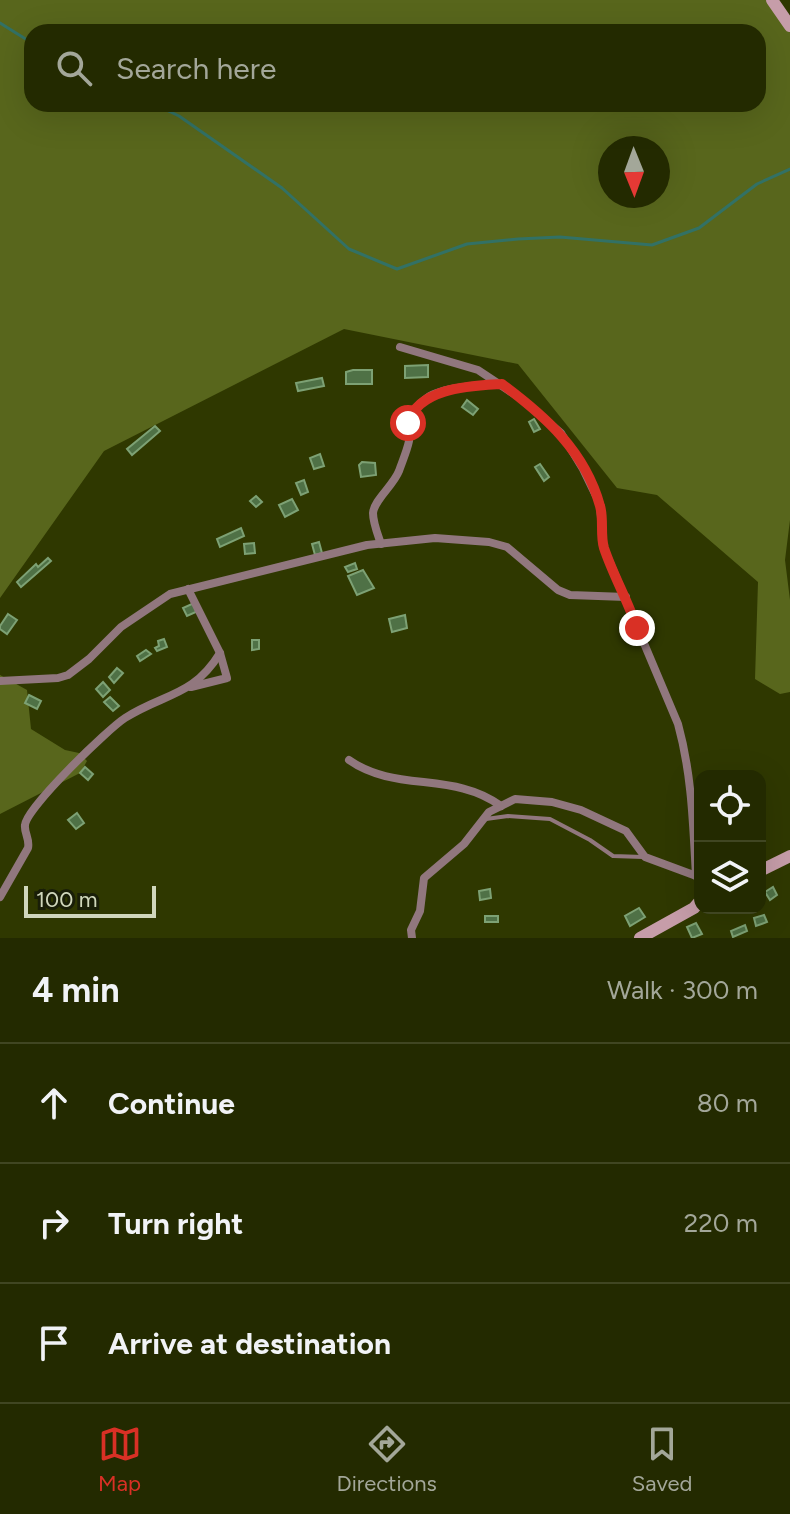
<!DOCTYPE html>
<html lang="en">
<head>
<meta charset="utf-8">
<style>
  body { margin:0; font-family:Figtree,sans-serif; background:#2b320a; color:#f1f3f6 }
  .controls { position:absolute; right:24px; bottom:24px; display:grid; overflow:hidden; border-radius:16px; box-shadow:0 8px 32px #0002 }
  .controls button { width:72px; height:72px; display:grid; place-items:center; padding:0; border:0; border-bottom:2px solid #404622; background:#232a00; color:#f1f3f6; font:40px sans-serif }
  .compass { position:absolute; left:598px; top:136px; width:72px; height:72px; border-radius:50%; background:#232a00; box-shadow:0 8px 32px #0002; rotate:179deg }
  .scale { position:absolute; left:24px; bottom:20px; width:132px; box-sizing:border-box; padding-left:8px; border:4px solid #d0d7bc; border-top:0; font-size:22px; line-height:28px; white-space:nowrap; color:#d0d7bc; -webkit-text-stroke:6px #191e08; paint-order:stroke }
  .stop { position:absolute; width:24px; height:24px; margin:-18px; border:6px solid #d93025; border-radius:50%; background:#fff }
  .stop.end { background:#d93025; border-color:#fff; box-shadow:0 2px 8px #0008 }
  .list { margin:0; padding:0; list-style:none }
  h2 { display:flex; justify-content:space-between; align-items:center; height:104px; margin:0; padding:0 32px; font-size:34px }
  h2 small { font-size:26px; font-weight:400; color:#a3a799 }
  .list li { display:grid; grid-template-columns:52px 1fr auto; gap:24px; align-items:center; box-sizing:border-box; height:120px; padding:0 32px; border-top:2px solid #404622 }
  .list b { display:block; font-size:30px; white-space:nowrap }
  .list em { font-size:26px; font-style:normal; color:#a3a799 }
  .icon { flex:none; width:44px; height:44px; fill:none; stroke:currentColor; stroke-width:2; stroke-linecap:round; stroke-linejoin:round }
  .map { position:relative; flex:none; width:790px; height:938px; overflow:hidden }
  .search { position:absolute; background:#232a00; box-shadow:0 8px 32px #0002; left:24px; right:24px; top:24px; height:88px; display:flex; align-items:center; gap:20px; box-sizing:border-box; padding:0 28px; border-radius:24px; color:#a3a799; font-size:30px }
  .sheet { height:464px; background:#232a00 }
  nav { display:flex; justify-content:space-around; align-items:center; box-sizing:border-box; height:112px; border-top:2px solid #404622; background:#232a00; font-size:22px; color:#a3a799 }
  nav a { display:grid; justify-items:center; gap:4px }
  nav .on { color:#d93025 }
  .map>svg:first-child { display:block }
  .green { fill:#58661c; fill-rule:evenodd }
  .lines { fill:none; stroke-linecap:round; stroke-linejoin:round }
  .stream { stroke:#327165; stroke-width:3 }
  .building { fill:#4f7146; stroke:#7da174; stroke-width:2 }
  .lane { stroke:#91777e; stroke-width:4 }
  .street { stroke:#91777e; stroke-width:8 }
  .secondary { stroke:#c69da9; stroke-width:12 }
  .route { stroke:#d93025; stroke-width:10 }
</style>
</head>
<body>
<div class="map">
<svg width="790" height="938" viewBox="0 0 790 938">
  <rect width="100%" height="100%" fill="#2f3800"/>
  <g class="green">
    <path d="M0,0h767l23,32v488l-5,40 5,40v92l-10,2 -25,-15 3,-97 -101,-87 -40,-7 -99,-124 -174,-35 -240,122 -104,147zM32,32h726v72h-726zM610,148h48v48h-48z"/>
    <path d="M0,675l27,15 4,39 34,21 14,3 8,8 -7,12 -80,41z"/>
  </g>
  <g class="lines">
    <g class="stream">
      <path d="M0,23l32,20"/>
      <path d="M154,104l25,12 103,72 67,61 48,20 70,-25 51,-5 42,-2 92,8 47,-17 58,-44 33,-15"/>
    </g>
  </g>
  <g class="building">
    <path d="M428,365v12l-23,1v-12z"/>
    <path d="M353,370h19v14h-26v-12z"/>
    <path d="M322,378l2,8 -26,5 -2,-8z"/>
    <path d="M467,400l11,9 -5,6 -11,-8z"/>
    <path d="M534,419l6,10 -6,3 -5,-10z"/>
    <path d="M155,426l5,5 -28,24 -5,-6z"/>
    <path d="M320,454l4,12 -10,3 -4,-11z"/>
    <path d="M362,462l13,1 1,12 -15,2 -2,-12z"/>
    <path d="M540,464l9,13 -5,4 -9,-14z"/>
    <path d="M304,480l4,12 -7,3 -5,-12z"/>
    <path d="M256,496l6,6 -6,5 -6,-6z"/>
    <path d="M292,499l6,11 -13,7 -6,-12z"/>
    <path d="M241,528l3,8 -24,11 -3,-8z"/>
    <path d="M319,542l3,11 -7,2 -3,-11z"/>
    <path d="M254,543l1,10 -10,1 -1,-10z"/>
    <path d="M48,558l3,3 -30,26 -4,-5 19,-18 2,3z"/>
    <path d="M355,563l2,6 -9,3 -3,-5z"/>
    <path d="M363,570l11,18 -17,7 -9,-19z"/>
    <path d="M194,603l4,8 -11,5 -4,-8z"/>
    <path d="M8,614l9,6 -10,14 -7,-5v-3z"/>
    <path d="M405,615l2,13 -15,4 -3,-13z"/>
    <path d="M164,639l3,8 -10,4 -2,-3 4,-2 -1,-5z"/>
    <path d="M252,640h7v9l-7,1z"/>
    <path d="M146,650l5,4 -11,7 -3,-5z"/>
    <path d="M117,668l6,5 -9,10 -5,-6z"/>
    <path d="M103,682l7,8 -7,7 -7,-8z"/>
    <path d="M29,695l12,6 -4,8 -12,-6z"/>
    <path d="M110,697l9,9 -6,5 -9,-9z"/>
    <path d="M85,767l8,7 -5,6 -8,-7z"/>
    <path d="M77,813l7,10 -8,6 -8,-9z"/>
    <path d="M773,887l4,8 -7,5 -5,-8z"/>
    <path d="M490,889l1,9 -11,2 -1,-9z"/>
    <path d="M639,908l6,9 -15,9 -5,-10z"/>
    <path d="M764,915l3,7 -11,4 -2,-8z"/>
    <rect x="485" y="916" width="13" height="6"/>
    <path d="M696,923l6,11 -10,4 -5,-11z"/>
    <path d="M745,925l2,6 -14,6 -2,-6z"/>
  </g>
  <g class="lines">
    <path class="lane" d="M486,819l22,-3 42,3 40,21 23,16 30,1"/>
    <g class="street">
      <path d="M400,347l78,23 42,28 41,35 22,36 17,35 3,42 75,178c14,51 15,100 18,152"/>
      <path d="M381,544c-3,-9 -8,-21 -8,-31 1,-13 20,-27 26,-42 3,-9 8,-20 10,-30 3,-22 -5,-26 18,-43 15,-11 55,-13 74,-14"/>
      <path d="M188,589l32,64 7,25 -36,9"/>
      <path d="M0,681l58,-3 10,-3 21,-16 32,-32 49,-33 197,-49 68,-7 54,4 18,5 51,43 12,5 56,2"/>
      <path d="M349,760c47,33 105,11 152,46"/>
      <path d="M0,897l28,-49c2,-9 -4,-15 -3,-23 1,-17 83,-96 100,-107 39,-25 68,-21 95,-65"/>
      <path d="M412,938l-1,-8 9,-19 4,-33 40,-34 25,-32 26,-13 37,3 29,8 45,21 19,26 54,20"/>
    </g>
    <g class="secondary">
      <path d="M772,0l18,26"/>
      <path d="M760,871l30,-15"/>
      <path d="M640,938l54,-30 6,-7"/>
    </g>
  </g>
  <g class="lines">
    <path class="route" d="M408,423c11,-36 63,-37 94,-39 43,32 83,67 98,122 4,13 0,29 4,42 9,27 24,53 33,80"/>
  </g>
</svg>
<div class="controls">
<button><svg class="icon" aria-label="locate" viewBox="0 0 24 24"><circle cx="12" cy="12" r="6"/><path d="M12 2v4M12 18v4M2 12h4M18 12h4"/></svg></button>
<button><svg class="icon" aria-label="layers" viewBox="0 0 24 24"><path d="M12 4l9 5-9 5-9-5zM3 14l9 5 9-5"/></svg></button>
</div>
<svg class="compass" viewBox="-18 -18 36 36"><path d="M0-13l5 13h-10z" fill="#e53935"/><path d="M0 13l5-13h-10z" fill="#a3a799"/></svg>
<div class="scale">100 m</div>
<div class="stop" style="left:408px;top:423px"></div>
<div class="stop end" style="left:637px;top:628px"></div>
<div class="search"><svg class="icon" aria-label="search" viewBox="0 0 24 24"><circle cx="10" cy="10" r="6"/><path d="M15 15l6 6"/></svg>Search here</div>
</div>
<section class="sheet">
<h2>4 min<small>Walk · 300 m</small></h2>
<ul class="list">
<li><svg class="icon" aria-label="ahead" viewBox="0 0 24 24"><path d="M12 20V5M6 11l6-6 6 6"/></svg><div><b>Continue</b></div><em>80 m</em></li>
<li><svg class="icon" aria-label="right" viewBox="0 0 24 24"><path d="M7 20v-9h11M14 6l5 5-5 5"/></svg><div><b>Turn right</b></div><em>220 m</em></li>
<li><svg class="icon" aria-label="arrive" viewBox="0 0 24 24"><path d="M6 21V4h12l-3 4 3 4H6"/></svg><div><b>Arrive at destination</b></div></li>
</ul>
</section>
<nav>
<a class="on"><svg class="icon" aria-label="map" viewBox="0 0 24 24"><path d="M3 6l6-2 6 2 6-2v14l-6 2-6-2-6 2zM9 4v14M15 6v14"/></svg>Map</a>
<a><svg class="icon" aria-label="directions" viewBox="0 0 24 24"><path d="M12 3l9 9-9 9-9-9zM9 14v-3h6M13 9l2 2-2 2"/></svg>Directions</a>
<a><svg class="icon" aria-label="saved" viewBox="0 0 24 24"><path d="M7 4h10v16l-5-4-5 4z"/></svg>Saved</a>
</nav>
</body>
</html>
